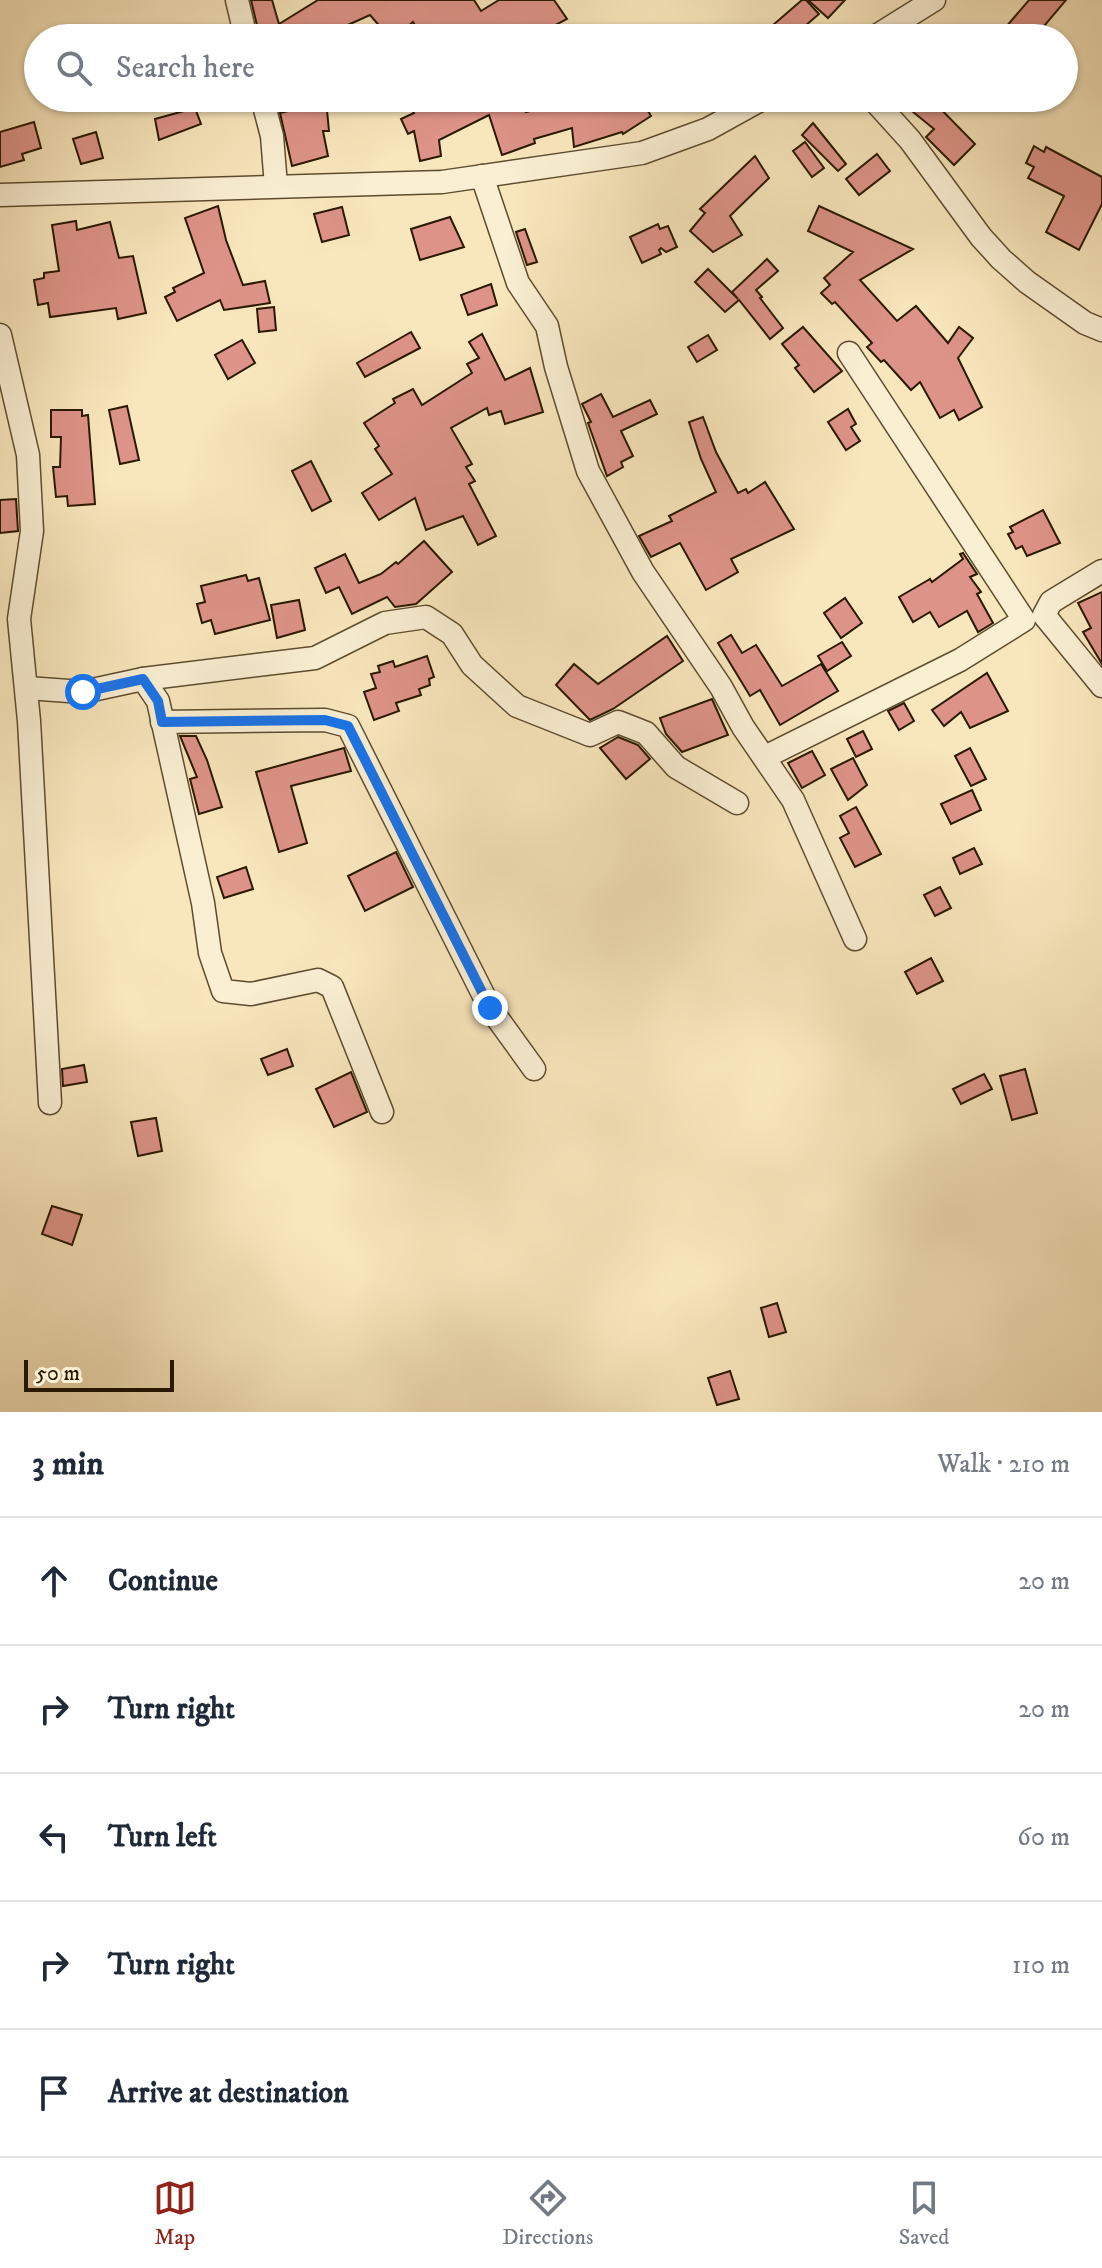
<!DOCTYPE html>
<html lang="en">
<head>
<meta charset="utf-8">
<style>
  body { margin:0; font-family:"IM FELL DW Pica",serif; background:#f6f6f7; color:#1f2937 }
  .scale { position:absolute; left:24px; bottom:20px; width:150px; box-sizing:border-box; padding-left:8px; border:4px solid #2a1800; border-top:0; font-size:22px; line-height:28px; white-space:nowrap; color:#2a1800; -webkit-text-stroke:6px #faefd3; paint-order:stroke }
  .stop { position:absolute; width:24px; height:24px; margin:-18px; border:6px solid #1a73e8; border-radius:50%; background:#fff }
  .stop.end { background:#1a73e8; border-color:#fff; box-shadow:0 2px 8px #0008 }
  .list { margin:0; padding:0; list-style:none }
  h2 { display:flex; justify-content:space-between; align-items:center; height:104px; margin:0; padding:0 32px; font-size:34px }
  h2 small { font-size:26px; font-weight:400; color:#747a83 }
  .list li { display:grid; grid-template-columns:52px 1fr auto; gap:24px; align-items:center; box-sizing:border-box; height:128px; padding:0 32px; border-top:2px solid #e0e1e3 }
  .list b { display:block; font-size:30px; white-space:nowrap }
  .list em { font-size:26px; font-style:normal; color:#747a83 }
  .icon { flex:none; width:44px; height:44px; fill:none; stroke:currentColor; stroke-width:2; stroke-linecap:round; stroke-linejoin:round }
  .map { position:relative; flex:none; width:1102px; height:1412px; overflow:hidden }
  .search { position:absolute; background:#fff; box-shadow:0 2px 6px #0004; left:24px; right:24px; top:24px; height:88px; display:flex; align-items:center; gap:20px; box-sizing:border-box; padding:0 28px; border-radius:44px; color:#747a83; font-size:30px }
  .sheet { height:744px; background:#fff }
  nav { display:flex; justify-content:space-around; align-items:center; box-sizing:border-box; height:112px; border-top:2px solid #e0e1e3; background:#fff; font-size:22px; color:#747a83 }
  nav a { display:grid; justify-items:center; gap:4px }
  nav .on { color:#8f2418 }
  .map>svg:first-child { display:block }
  .building { fill:#dd9387; stroke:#2a1800; stroke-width:2 }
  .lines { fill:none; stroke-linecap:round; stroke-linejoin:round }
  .minor-casing { stroke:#5e4c2f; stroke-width:25 }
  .minor { stroke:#faefd3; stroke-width:22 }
  .route { stroke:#1a73e8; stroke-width:10 }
</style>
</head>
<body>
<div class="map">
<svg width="1102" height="1412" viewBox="0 0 1102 1412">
  <rect width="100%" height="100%" fill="#f8e6bc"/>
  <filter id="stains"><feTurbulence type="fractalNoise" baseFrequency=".0025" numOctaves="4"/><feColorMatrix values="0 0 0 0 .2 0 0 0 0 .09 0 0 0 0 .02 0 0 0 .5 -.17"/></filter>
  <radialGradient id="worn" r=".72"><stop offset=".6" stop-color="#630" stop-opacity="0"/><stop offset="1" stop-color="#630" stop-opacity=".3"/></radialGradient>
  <g class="building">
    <path d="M251,0h21l7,24 39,-24h156l7,11 18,-11h55l13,19 -36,19h-108l-10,-16 -19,16h-4l-20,-23 -38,17 2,6h-74z"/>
    <path d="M802,0h4l13,14 -28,24h-33z"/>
    <path d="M808,0h37l-17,18z"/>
    <path d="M1029,0h37l-32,38h-16l-12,-11z"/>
    <path d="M406,98h116l-3,1 7,13 39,-10 -1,-4h76l11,18 -28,18 -1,-2 -48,15 -2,-19 -38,11 1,4 -33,12 -13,-40 -50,25 2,16 -21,5 -6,-30 -6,3 -7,-15 13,-6z"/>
    <path d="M896,98h34l45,46 -21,21 -28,-28 8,-8z"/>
    <path d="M326,100l3,31h-6l5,25 -36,10 -12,-53 24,-6 -1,-5z"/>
    <path d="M195,108l6,16 -42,16 -4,-21z"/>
    <path d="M34,122l7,26 -19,6 2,6 -24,7v-35z"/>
    <path d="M813,123l33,41 -8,7 -36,-36z"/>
    <path d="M96,132l7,26 -22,6 -8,-25z"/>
    <path d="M805,142l19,26 -12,9 -19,-26z"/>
    <path d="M1034,146l10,6 2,-5 56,30v27l-23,46 -33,-18 18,-36 -36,-18 6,-11 -8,-4z"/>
    <path d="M877,154l13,17 -31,24 -13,-16z"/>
    <path d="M755,156l14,22 -39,38 12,19 -29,17 -23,-21 15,-18 -5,-4z"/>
    <path d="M218,206l8,34 17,45 22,-4 5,22 -46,7 -4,-10 -43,21 -12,-24 10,-5 -2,-4 31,-15 -19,-55z"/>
    <path d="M819,206l94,43 -53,31 37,41 19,-15 32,37 11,-16 14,11 -15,20 24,49 -23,13 -5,-10 -14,8 -20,-36 -9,8 -27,-30 -3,2 -14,-15 5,-4 -37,-41 -3,2 -11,-11 9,-8 -6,-7 29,-26 -45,-21z"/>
    <path d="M342,207l7,28 -27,7 -8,-28z"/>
    <path d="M450,217l14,30 -44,13 -9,-31z"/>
    <path d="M76,221l1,9 33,-8 9,36 14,-2 13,57 -28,6 -2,-11 -66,9 -2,-14 -10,2 -4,-25 10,-2v-5l15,-2 -7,-46z"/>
    <path d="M658,224l2,5 8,-3 9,21 -11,5 -5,-4 -2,2 2,4 -19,9 -12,-26z"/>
    <path d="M525,229l12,33 -10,3 -11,-33z"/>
    <path d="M767,259l11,12 -22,19 6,7 -2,1 23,30 -13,11 -31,-39 -14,12 -30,-30 13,-13 30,30 -6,-7z"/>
    <path d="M491,284l6,21 -29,10 -7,-20z"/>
    <path d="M274,307l2,23 -17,2 -2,-23z"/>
    <path d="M803,327l39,44 -28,21 -19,-24 4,-3 -17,-21z"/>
    <path d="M411,332l9,16 -55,29 -8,-14z"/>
    <path d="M482,334l23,46 25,-12 13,44 -38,12 -4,-13 -12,4 -2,-7 -36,20 21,36 -6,3 9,14 -6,3 27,52 -18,9 -15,-29 -37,14 -11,-32 -36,22 -17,-27 30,-19 -17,-25 4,-3 -15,-23 31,-20 -2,-4 20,-10 9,16 50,-32 -5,-9 12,-6 -10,-16z"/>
    <path d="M708,335l9,15 -20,12 -9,-15z"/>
    <path d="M242,340l13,23 -27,16 -13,-24z"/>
    <path d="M601,394l12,23 37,-17 7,14 -36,17 12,25 -12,6 2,5 -16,9 -19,-53 3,-1 -9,-18z"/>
    <path d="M127,406l12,54 -19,4 -11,-54z"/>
    <path d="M848,409l8,15 -5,3 9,14 -14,9 -18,-28z"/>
    <path d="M51,410h31v6l6,-1 7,89 -27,2 -1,-10 -11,1 -3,-30h7l1,-30h-10z"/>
    <path d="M703,417l13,35 22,41 8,-4 2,4 17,-11 29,47 -63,30 7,13 -32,18 -26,-47 -29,14 -12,-21 33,-15 -3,-5 47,-24 -15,-33 -12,-37z"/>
    <path d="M311,461l20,40 -19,10 -20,-40z"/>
    <path d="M16,499l2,32 -18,2v-33z"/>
    <path d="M1043,510l17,33 -33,13 -5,-10 -6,3 -8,-15 5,-2 -3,-5z"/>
    <path d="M424,541l28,31 -36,32 -21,3 -8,-10 -35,17 -13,-27 -13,6 -11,-25 30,-14 14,29 22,-9 15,-12 2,2z"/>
    <path d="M963,553l14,21 -7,3 11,15 -4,2 16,29 -15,9 -11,-21 -28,16 -9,-15 -17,10 -14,-25 31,-18 2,3 31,-23 -3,-5z"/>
    <path d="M246,575l2,6 11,-3 11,42 -55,14 -4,-14 -9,3 -5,-19 8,-2 -4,-16z"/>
    <path d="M1102,592v72l-19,-32 8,-4 -13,-25z"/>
    <path d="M845,598l17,25 -21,15 -17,-25z"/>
    <path d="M299,600l6,30 -28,8 -6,-33z"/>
    <path d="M731,635l11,18 14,-8 26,41 39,-22 17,27 -58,34 -20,-35 -10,6 -32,-53z"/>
    <path d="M667,636l16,25 -70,48 -23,11 -34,-35 18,-21 24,20z"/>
    <path d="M842,642l9,14 -24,15 -9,-15z"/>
    <path d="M427,656l7,21 -5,2 1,6 -11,4 2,6 -25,8 3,8 -25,9 -10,-28 12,-4 -5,-14 9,-2 -2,-6 15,-5 2,6z"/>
    <path d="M987,673l21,38 -38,17 -9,-16 -17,14 -12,-16z"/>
    <path d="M712,699l16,36 -46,17 -16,-18 -6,-16z"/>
    <path d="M904,703l10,18 -15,9 -11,-19z"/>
    <path d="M863,731l9,18 -16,8 -9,-18z"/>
    <path d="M180,736h16l11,24 15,47 -23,7 -9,-35 7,-2z"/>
    <path d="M618,737l20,8 12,14 -24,20 -26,-31z"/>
    <path d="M344,748l7,23 -60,15 16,57 -28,9 -23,-80z"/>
    <path d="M970,748l16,31 -15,7 -16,-30z"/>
    <path d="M812,751l13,24 -23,13 -14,-25z"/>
    <path d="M853,758l14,27 -19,15 -17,-31z"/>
    <path d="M972,790l9,20 -30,14 -10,-20z"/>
    <path d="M856,807l25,47 -26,13 -15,-29 9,-5 -9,-17z"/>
    <path d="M974,848l8,16 -22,10 -7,-16z"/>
    <path d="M396,852l17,35 -48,24 -17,-35z"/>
    <path d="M246,867l7,22 -29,9 -7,-21z"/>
    <path d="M940,887l11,21 -16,8 -11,-21z"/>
    <path d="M931,958l12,23 -26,13 -12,-22z"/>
    <path d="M287,1049l6,17 -25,9 -7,-16z"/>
    <path d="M84,1065l3,17 -24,4 -1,-17z"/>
    <path d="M1025,1069l12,44 -25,7 -12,-44z"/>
    <path d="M351,1072l16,40 -33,15 -18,-38z"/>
    <path d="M984,1074l8,15 -31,15 -8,-15z"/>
    <path d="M156,1118l6,33 -24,5 -7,-34z"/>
    <path d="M52,1206l30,9 -10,30 -30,-11z"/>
    <path d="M777,1303l9,29 -17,5 -8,-29z"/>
    <path d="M730,1371l9,28 -22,6 -9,-27z"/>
  </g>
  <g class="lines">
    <g class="minor-casing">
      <g id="minor">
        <path d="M237,0l9,38"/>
        <path d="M873,38l61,-38"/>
        <path d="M262,98l10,38 4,50"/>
        <path d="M872,98l38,42 71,97 20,22 26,23 58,41 17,7"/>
        <path d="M482,176l36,107 29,43 9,41 32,104 55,101 78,115 22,40 50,73 62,139"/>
        <path d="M0,195l442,-13 200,-29 66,-24 56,-31"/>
        <path d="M0,335l28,120 4,76 -13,88 10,102 21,382"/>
        <path d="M1102,571l-51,31 -7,13 58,71"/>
        <path d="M143,679l172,-21 70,-35 41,-6 26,17 20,31 45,41 73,29 28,-13 28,11 30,34 61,36"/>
        <path d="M27,688l56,4 60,-13 15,22 45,202 7,50 13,38 28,3 67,-14 14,7 50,125"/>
        <path d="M162,722l163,-2 23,6 142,282 44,61"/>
        <path d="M765,757l195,-97 64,-40 -175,-267"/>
      </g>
    </g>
    <use href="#minor" class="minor"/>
  </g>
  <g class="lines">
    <path class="route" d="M83,692l60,-13 15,22 4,21 163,-2 23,6 142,282"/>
  </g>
  <rect width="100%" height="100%" filter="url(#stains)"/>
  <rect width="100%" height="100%" fill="url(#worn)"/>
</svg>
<div class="scale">50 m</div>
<div class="stop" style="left:83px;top:692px"></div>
<div class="stop end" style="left:490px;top:1008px"></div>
<div class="search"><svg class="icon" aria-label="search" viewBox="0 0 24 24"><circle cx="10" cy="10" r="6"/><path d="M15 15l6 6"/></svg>Search here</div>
</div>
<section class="sheet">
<h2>3 min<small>Walk · 210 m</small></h2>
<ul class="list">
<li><svg class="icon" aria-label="ahead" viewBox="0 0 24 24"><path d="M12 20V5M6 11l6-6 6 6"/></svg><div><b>Continue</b></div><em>20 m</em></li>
<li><svg class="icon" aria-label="right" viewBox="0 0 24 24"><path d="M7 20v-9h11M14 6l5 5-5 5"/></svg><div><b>Turn right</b></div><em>20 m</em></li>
<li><svg class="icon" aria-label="left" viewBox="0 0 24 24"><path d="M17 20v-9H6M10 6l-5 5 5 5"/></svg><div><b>Turn left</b></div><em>60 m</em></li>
<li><svg class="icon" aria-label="right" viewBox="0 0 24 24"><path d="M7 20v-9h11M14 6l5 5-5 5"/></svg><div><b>Turn right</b></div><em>110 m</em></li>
<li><svg class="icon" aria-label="arrive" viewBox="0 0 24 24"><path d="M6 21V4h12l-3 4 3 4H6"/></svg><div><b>Arrive at destination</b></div></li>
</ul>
</section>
<nav>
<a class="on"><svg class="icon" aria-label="map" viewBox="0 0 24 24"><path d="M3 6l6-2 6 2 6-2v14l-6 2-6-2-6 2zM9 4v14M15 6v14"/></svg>Map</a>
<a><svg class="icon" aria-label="directions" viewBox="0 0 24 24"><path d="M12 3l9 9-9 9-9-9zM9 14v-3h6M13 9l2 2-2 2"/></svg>Directions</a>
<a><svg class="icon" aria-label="saved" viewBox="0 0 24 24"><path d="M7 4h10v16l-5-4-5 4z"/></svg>Saved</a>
</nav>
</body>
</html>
